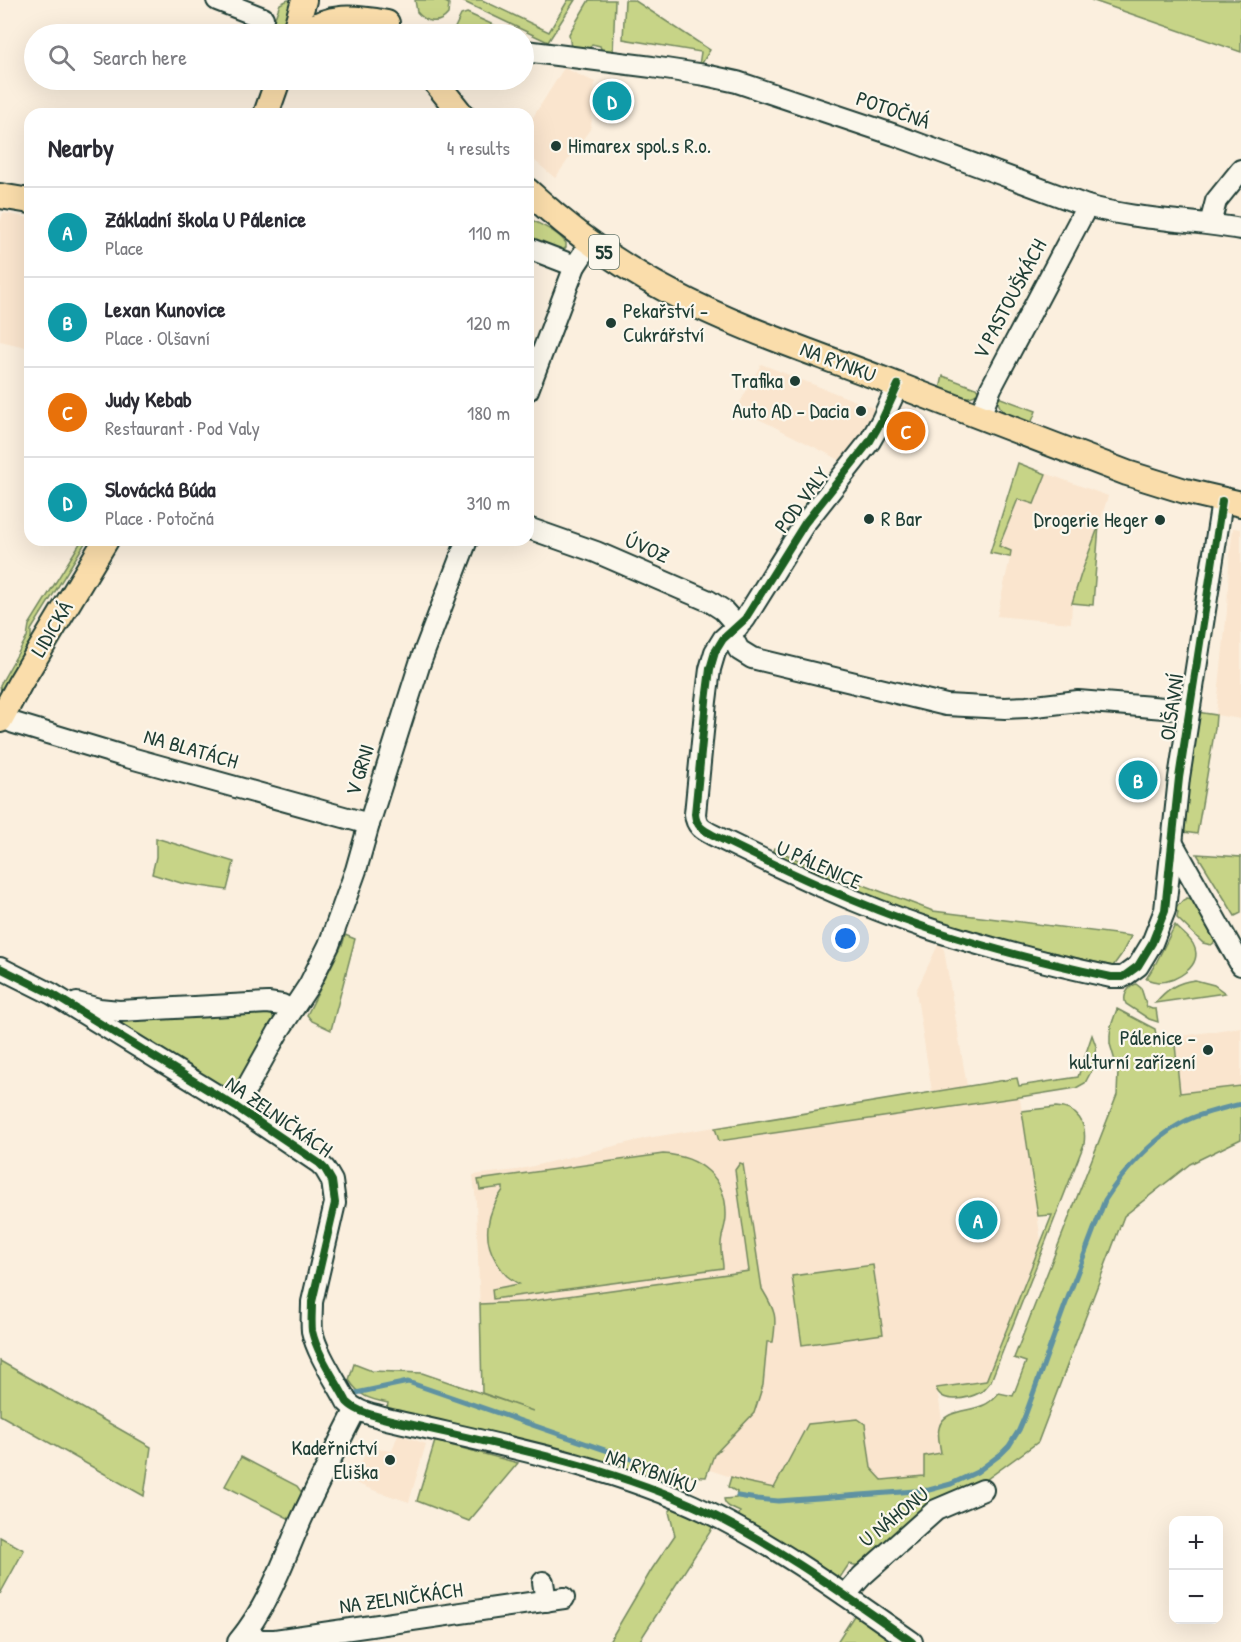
<!DOCTYPE html>
<html lang="en">
<head>
<meta charset="utf-8">
<style>
  body { margin:0; font-family:"Patrick Hand",sans-serif; background:#f7f7f7; color:#2b2b33 }
  .controls { position:absolute; right:18px; bottom:18px; display:grid; overflow:hidden; border-radius:12px; box-shadow:0 6px 24px #0002 }
  .controls button { width:54px; height:54px; display:grid; place-items:center; padding:0; border:0; border-bottom:2px solid #e1e1e2; background:#fff; color:#2b2b33; font:30px sans-serif }
  .you { position:absolute; left:846px; top:939px; width:21px; height:21px; margin:-15px; border:4px solid #fff; border-radius:50%; background:#1a73e8; box-shadow:0 0 0 9px #1a73e833 }
  .badge { display:grid; place-items:center; width:39px; height:39px; border-radius:50%; background:#7c3aed; color:#fff; font-size:20px; font-weight:700 }
  .pin { position:absolute; translate:-50% -50%; border:3px solid #fff; box-shadow:0 2px 6px #0006 }
  .list { margin:0; padding:0; list-style:none }
  h2 { display:flex; justify-content:space-between; align-items:center; height:78px; margin:0; padding:0 24px; font-size:26px }
  h2 small { font-size:20px; font-weight:400; color:#7c7c81 }
  .list li { display:grid; grid-template-columns:39px 1fr auto; gap:18px; align-items:center; box-sizing:border-box; height:90px; padding:0 24px; border-top:2px solid #e1e1e2 }
  .list b { display:block; font-size:22px; white-space:nowrap }
  .list p { margin:0; font-size:20px; white-space:nowrap; color:#7c7c81 }
  .list em { font-size:20px; font-style:normal; color:#7c7c81 }
  .icon { flex:none; width:33px; height:33px; fill:none; stroke:currentColor; stroke-width:2; stroke-linecap:round; stroke-linejoin:round }
  .map { position:relative; flex:none; width:1241px; height:1642px; overflow:hidden }
  .search { position:absolute; background:#fff; box-shadow:0 6px 24px #0002; left:24px; top:24px; width:510px; height:66px; display:flex; align-items:center; gap:15px; box-sizing:border-box; padding:0 21px; border-radius:33px; color:#7c7c81; font-size:22px }
  .panel { position:absolute; background:#fff; box-shadow:0 6px 24px #0002; left:24px; top:108px; width:510px; height:438px; border-radius:18px }
  .map>svg:first-child { display:block }
  .built { fill:#fae5ce }
  .green { fill:#c7d487; stroke:#73885e; stroke-width:1.5 }
  .lines { fill:none; stroke-linecap:round; stroke-linejoin:round }
  .stream { stroke:#5f92a2; stroke-width:5 }
  .minor-casing { stroke:#1f3d34; stroke-width:24 }
  .major-casing { stroke:#1f3d34; stroke-width:28 }
  .minor { stroke:#fbf7ec; stroke-width:20 }
  .major { stroke:#faddab; stroke-width:24 }
  .cycleway-casing { stroke:#fbf7ec; stroke-width:11 }
  .cycleway { stroke:#1b5e20; stroke-width:8 }
  .poi-dot { fill:#1f3d34; stroke:#fbf7ec; stroke-width:2 }
  .labels { text-anchor:middle; stroke-width:4.5; stroke-linejoin:round; paint-order:stroke }
  .shield { fill:#fbf7ec; stroke:#61756b; stroke-width:1.5 }
  .shield-label { font-size:20px; font-weight:bold; fill:#1f3d34 }
  .street-label { font-size:21px; fill:#1f3d34; stroke:#fbf7ec }
  .poi-label { font-size:21px; fill:#1f3d34; stroke:#fbf7ec; text-anchor:end }
</style>
</head>
<body>
<div class="map">
<svg width="1241" height="1642" viewBox="0 0 1241 1642">
  <rect width="100%" height="100%" fill="#fbefde"/>
  <filter id="ink" filterUnits="userSpaceOnUse"><feTurbulence type="fractalNoise" baseFrequency=".0167" numOctaves="2"/><feDisplacementMap in="SourceGraphic" scale="12" xChannelSelector="R" yChannelSelector="G"/><feConvolveMatrix kernelMatrix="1 2 1 2 8 2 1 2 1" color-interpolation-filters="sRGB"/></filter>
  <g filter="url(#ink)">
    <g class="built">
      <path d="M564,68l31,14 -4,46 -36,50 -27,-23v-30z"/>
      <path d="M3,213l27,5v130l-30,-7v-118z"/>
      <path d="M761,364l115,45 -19,37 -13,16 -107,-54z"/>
      <path d="M1018,463l90,33 -9,29 -27,78 -1,20 -74,-7 13,-58 -19,-5z"/>
      <path d="M1233,528l8,1v190l-25,-4 11,-104 2,-49z"/>
      <path d="M940,944l4,6 23,136 50,-8 24,163 -55,140 -49,7 5,32 -4,11 3,22 -17,23 -150,12 -11,-2 -17,-4 -263,-87 -7,-193 -3,-27 44,-5 130,-32 285,-46 -16,-101 22,-46z"/>
      <path d="M1241,1027v59l-61,9 -5,-58z"/>
      <path d="M398,1434l28,10 -17,58 -36,-12 -20,-8 16,-37 9,4 14,2z"/>
    </g>
    <g class="green">
      <path d="M288,0h4l-12,34h-11l11,-30z"/>
      <path d="M415,0h27l7,4 -1,10c-9,11 -22,9 -31,-2z"/>
      <path d="M460,0h22l67,32 19,-32h7l-27,42z"/>
      <path d="M589,0h26l-2,54 -11,-3 -2,-5 -8,-2 -5,8 -16,-4 -2,-14z"/>
      <path d="M625,0h9l76,50 -9,15h-2l2,-13 -78,-13z"/>
      <path d="M1091,0h150v52z"/>
      <path d="M467,13l44,20 2,1h-61l9,-19z"/>
      <path d="M528,218c13,7 29,13 38,25v4l-4,5 -31,-12 -3,-6z"/>
      <path d="M943,376l38,14c-12,14 -27,4 -41,-1z"/>
      <path d="M998,397l38,14 -3,8 -3,4c-13,-5 -34,-9 -32,-26z"/>
      <path d="M1018,463l28,11 -12,30 -16,-5 -19,47 12,5 -1,6 -20,-4z"/>
      <path d="M1099,525l-6,80 -21,-2 9,-29z"/>
      <path d="M82,540h5l-56,90v10l-30,53 -1,-8 27,-48 2,-12z"/>
      <path d="M1197,712l19,3 -1,13 -18,106 -13,-2 -1,-13z"/>
      <path d="M156,838l78,24 -7,28 -46,-7 -29,-9 4,-17z"/>
      <path d="M774,848l28,14 131,49 198,25 -10,19 -8,11 -137,-31 -42,-11v-4l-56,-21 -106,-46z"/>
      <path d="M1197,854l44,3v56l-6,3z"/>
      <path d="M1187,898l6,1 5,4 -3,2 20,37 -4,3 -8,-2 -26,-25 1,-6 -4,-2 9,-10z"/>
      <path d="M1175,925c6,7 16,13 19,21 9,20 -18,36 -34,36 -5,0 -10,-2 -14,-3l10,-16z"/>
      <path d="M345,935l10,4 -24,91 -19,-9 -5,-6 36,-72z"/>
      <path d="M1195,980l19,5 11,8 -70,10c12,-14 22,-21 40,-23z"/>
      <path d="M1136,984l5,4 6,19 5,2h4l2,13 -9,-3 -23,-15c-4,-8 2,-17 10,-20z"/>
      <path d="M1117,1009l38,20 1,6h18l6,58 61,-7v53l-51,25 -66,52 -86,226 -172,125 -17,-3 -10,15h-4l-97,-62 2,-5c-6,-3 -15,-5 -16,-13l12,-1 1,-6 -9,-5 3,-10 15,5 28,6 34,-64 50,-5 7,5 6,44 11,12 42,-4v-20l17,-3c-1,-8 -4,-17 -2,-25 4,-19 31,-16 45,-23 6,-2 11,-8 15,-12l14,3 13,-34 -12,-4 103,-263 1,-24 -8,-27v-9l1,-9z"/>
      <path d="M269,1012l3,3 3,6 -39,68 -6,2h-9l-100,-63 1,-6 3,-3z"/>
      <path d="M1092,1035l4,11 -2,20 -9,17 -9,5 -56,9 -301,44 -4,-13 302,-50 2,8 59,-9z"/>
      <path d="M1056,1107c22,1 31,16 28,37l-93,237c-3,4 -6,8 -10,11 -13,7 -39,13 -45,-4l50,-7 66,-166 -14,1 -16,-105z"/>
      <path d="M663,1154c37,2 64,24 63,62 0,10 -5,19 -5,28 -1,8 2,16 2,24l-230,31 -1,-10 27,-5c-4,-2 -8,-5 -12,-8 -4,-4 -8,-10 -11,-15 -15,-24 -8,-50 7,-71v-3l-23,3 -2,-10z"/>
      <path d="M740,1163l3,1 19,125c14,23 15,27 11,53h-6l-4,43 -9,28 -40,42 -8,22 -19,-1 -2,10 -4,1 -1,3 -40,-16 -73,-21 -180,-44 1,-6c-19,-4 -28,-6 -39,-23l5,-16 18,7 50,2 111,38 -51,-18 -2,-89 44,-2 225,-31 -14,-101z"/>
      <path d="M873,1265l10,69 -81,11 -10,-69z"/>
      <path d="M0,1361l151,86 -7,49 -144,-81z"/>
      <path d="M435,1441l83,22 -49,58 -52,-20z"/>
      <path d="M241,1457l56,29 5,7 -12,26 -65,-33z"/>
      <path d="M674,1506l39,19 -3,7 -71,110h-30l43,-73 23,-34 -6,-23z"/>
      <path d="M0,1537l24,13 -24,44z"/>
      <path d="M855,1614l44,28h-62z"/>
    </g>
    <g class="lines">
      <g class="stream">
        <path d="M356,1393l52,-11 278,96"/>
        <path d="M738,1496l19,3 21,2 151,-11 22,-6 26,-12 24,-18 8,-8 10,-16 6,-14 39,-108 41,-108c18,-29 55,-69 87,-82 16,-6 33,-10 49,-14"/>
      </g>
      <g class="minor-casing">
        <g id="minor">
          <path d="M217,0l46,18"/>
          <path d="M525,51l127,16 53,8 32,7 158,53 192,71c50,14 103,14 154,23"/>
          <path d="M1210,224l6,-23 25,-31"/>
          <path d="M528,248l47,18"/>
          <path d="M898,385l-16,35 -12,21 -65,82 -60,96 -22,20 -8,13 -5,17 -4,32 -11,113c1,12 8,16 18,21 71,35 142,69 217,94 60,20 120,35 181,48h12l15,-11 14,-23 13,-33 14,-132 43,-277"/>
          <path d="M528,390l47,-124 16,-24"/>
          <path d="M980,416l11,-28 96,-182"/>
          <path d="M528,528l68,24 113,49 14,9 15,17"/>
          <path d="M730,633l9,17 13,8 194,47 59,3 22,-1 51,-6 111,9"/>
          <path d="M2,717l12,6 106,32 249,69"/>
          <path d="M1173,844l68,121"/>
          <path d="M0,968l52,26 184,113 83,56 6,6 7,12 3,22 -23,99c0,10 -1,19 0,29 5,23 24,50 35,71 10,10 23,12 36,16 108,26 221,45 322,93 73,35 141,85 207,131"/>
          <path d="M77,1003l22,6 20,2 149,-8 14,2 9,5"/>
          <path d="M236,1107l42,-75 31,-47 20,-40 27,-75 13,-46 51,-161 47,-123"/>
          <path d="M543,1582l3,19"/>
          <path d="M845,1595l17,-19 74,-66 47,-20"/>
          <path d="M246,1632l14,8h15l289,-42"/>
          <path d="M238,1642c30,-36 45,-80 63,-122 17,-37 36,-74 55,-111"/>
        </g>
      </g>
      <g class="major-casing">
        <g id="major">
          <path d="M294,34l10,-34"/>
          <path d="M301,34c29,-20 53,-17 86,-11"/>
          <path d="M434,80l27,34"/>
          <path d="M266,114l12,-34"/>
          <path d="M528,191c43,40 92,75 144,102 66,35 140,59 210,86 82,31 163,63 245,94l58,18 56,13"/>
          <path d="M0,196l30,5"/>
          <path d="M0,720l20,-37 86,-143"/>
        </g>
      </g>
      <use href="#minor" class="minor"/>
      <use href="#major" class="major"/>
      <g class="cycleway-casing">
        <g id="cycleway">
          <path d="M898,385l-16,35 -12,21 -65,82 -60,96 -22,20 -8,13 -5,17 -4,32 -11,113c1,12 8,16 18,21 71,35 142,69 217,94 60,20 120,35 181,48h12l15,-11 14,-23 13,-33 14,-132 43,-277"/>
          <path d="M0,968l52,26 184,113 83,56 6,6 7,12 3,22 -23,99c0,10 -1,19 0,29 5,23 24,50 35,71 10,10 23,12 36,16 108,26 221,45 322,93 73,35 141,85 207,131"/>
        </g>
      </g>
      <use href="#cycleway" class="cycleway"/>
    </g>
  </g>
  <g class="poi-dot">
    <circle cx="556" cy="146" r="6"/>
    <circle cx="611" cy="323" r="6"/>
    <circle cx="795" cy="381" r="6"/>
    <circle cx="861" cy="411" r="6"/>
    <circle cx="869" cy="519" r="6"/>
    <circle cx="1160" cy="520" r="6"/>
    <circle cx="1208" cy="1050" r="6"/>
    <circle cx="390" cy="1460" r="6"/>
  </g>
  <g class="labels">
    <rect class="shield" x="589" y="235" width="30" height="34" rx="4.5"/>
    <g class="shield-label">
      <text x="604" y="259">55</text>
    </g>
    <g class="street-label">
      <text transform="translate(893 110) rotate(19)" y="7">POTOČNÁ</text>
      <text transform="translate(1010 299) rotate(-62)" y="7">V PASTOUŠKÁCH</text>
      <text transform="translate(838 362) rotate(21)" y="7">NA RYNKU</text>
      <text transform="translate(802 500) rotate(-53)" y="7">POD VALY</text>
      <text transform="translate(647 548) rotate(23)" y="7">ÚVOZ</text>
      <text transform="translate(52 629) rotate(-59)" y="7">LIDICKÁ</text>
      <text transform="translate(1172 707) rotate(-82)" y="7">OLŠAVNÍ</text>
      <text transform="translate(191 749) rotate(16)" y="7">NA BLATÁCH</text>
      <text transform="translate(360 770) rotate(-73)" y="7">V GRNI</text>
      <text transform="translate(819 865) rotate(24)" y="7">U PÁLENICE</text>
      <text transform="translate(279 1117) rotate(35)" y="7">NA ZELNIČKÁCH</text>
      <text transform="translate(651 1471) rotate(20)" y="7">NA RYBNÍKU</text>
      <text transform="translate(894 1517) rotate(-39)" y="7">U NÁHONU</text>
      <text transform="translate(401 1598) rotate(-8)" y="7">NA ZELNIČKÁCH</text>
    </g>
    <g class="poi-label">
      <text x="568" y="153" text-anchor="start">Himarex spol.s R.o.</text>
      <text x="623" y="318" text-anchor="start">Pekařství -<tspan x="623" dy="24">Cukrářství</tspan></text>
      <text x="783" y="388">Trafika</text>
      <text x="849" y="418">Auto AD - Dacia</text>
      <text x="881" y="526" text-anchor="start">R Bar</text>
      <text x="1148" y="527">Drogerie Heger</text>
      <text x="1196" y="1045">Pálenice -<tspan x="1196" dy="24">kulturní zařízení</tspan></text>
      <text x="378" y="1455">Kadeřnictví<tspan x="378" dy="24">Eliška</tspan></text>
    </g>
  </g>
</svg>
<div class="controls">
<button>+</button>
<button>−</button>
</div>
<div class="you"></div>
<div class="pin badge" style="left:978px;top:1220px;background:#0f9aa8">A</div>
<div class="pin badge" style="left:1138px;top:780px;background:#0f9aa8">B</div>
<div class="pin badge" style="left:906px;top:431px;background:#e8710a">C</div>
<div class="pin badge" style="left:612px;top:101px;background:#0f9aa8">D</div>
<div class="search"><svg class="icon" aria-label="search" viewBox="0 0 24 24"><circle cx="10" cy="10" r="6"/><path d="M15 15l6 6"/></svg>Search here</div>
<section class="panel">
<h2>Nearby<small>4 results</small></h2>
<ul class="list">
<li><span class="badge" style="background:#0f9aa8">A</span><div><b>Základní škola U Pálenice</b><p>Place</p></div><em>110 m</em></li>
<li><span class="badge" style="background:#0f9aa8">B</span><div><b>Lexan Kunovice</b><p>Place · Olšavní</p></div><em>120 m</em></li>
<li><span class="badge" style="background:#e8710a">C</span><div><b>Judy Kebab</b><p>Restaurant · Pod Valy</p></div><em>180 m</em></li>
<li><span class="badge" style="background:#0f9aa8">D</span><div><b>Slovácká Búda</b><p>Place · Potočná</p></div><em>310 m</em></li>
</ul>
</section>
</div>
</body>
</html>
